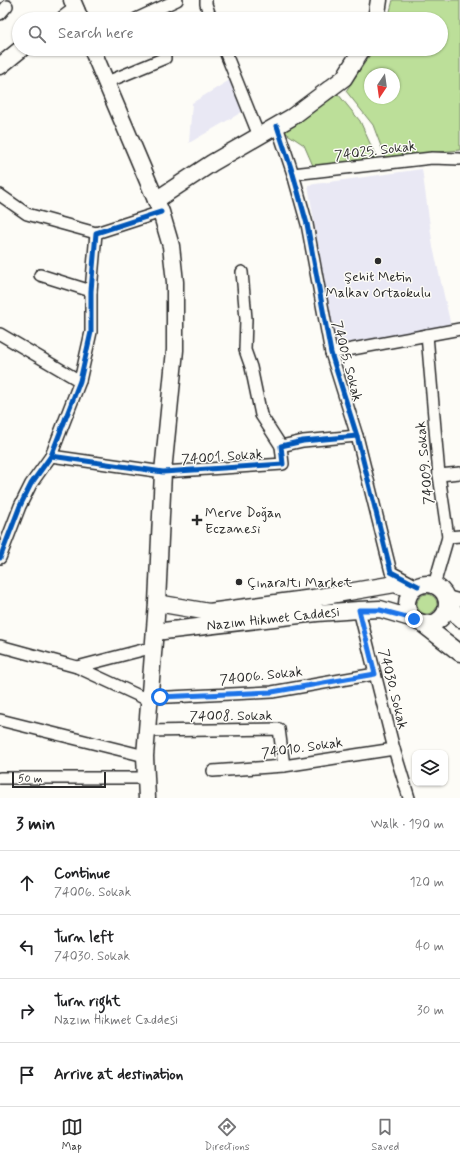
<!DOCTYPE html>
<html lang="en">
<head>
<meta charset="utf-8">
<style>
  body { margin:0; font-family:Mynerve,sans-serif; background:#f6f6f6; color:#202124 }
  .controls { position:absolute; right:12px; bottom:12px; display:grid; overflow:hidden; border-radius:8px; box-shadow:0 1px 3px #0004 }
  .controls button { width:36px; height:36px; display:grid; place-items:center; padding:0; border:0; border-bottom:1px solid #e0e0e0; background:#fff; color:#202124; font:20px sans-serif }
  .compass { position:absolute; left:364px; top:68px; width:36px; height:36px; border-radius:50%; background:#fff; box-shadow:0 1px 3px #0004; rotate:193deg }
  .scale { position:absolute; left:12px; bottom:10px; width:94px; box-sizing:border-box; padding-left:4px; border:2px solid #2b2b2b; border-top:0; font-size:11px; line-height:14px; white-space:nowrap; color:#2b2b2b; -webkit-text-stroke:3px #fdfcf7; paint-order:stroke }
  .stop { position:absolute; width:12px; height:12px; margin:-9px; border:3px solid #1a73e8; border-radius:50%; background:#fff }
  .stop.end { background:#1a73e8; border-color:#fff; box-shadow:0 1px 4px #0008 }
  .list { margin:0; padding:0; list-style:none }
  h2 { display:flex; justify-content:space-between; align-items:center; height:52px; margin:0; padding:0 16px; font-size:17px }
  h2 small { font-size:13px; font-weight:400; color:#757577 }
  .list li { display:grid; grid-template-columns:26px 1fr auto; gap:12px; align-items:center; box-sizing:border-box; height:64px; padding:0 16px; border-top:1px solid #e0e0e0 }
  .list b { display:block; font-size:15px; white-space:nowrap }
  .list p { margin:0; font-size:13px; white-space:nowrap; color:#757577 }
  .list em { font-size:13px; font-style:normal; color:#757577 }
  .icon { flex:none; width:22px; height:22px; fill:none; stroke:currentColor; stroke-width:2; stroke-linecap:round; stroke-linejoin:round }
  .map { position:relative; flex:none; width:460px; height:798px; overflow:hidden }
  .search { position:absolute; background:#fff; box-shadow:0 1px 3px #0004; left:12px; right:12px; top:12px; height:44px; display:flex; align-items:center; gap:10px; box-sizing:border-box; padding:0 14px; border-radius:22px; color:#757577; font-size:15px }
  .sheet { height:308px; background:#fff }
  nav { display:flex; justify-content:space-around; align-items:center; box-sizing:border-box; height:56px; border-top:1px solid #e0e0e0; background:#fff; font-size:11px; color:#757577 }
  nav a { display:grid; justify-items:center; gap:2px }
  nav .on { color:#2b2b2b }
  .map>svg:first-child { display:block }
  .built { fill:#e9e8f4 }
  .green { fill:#bcdf99; stroke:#748562; fill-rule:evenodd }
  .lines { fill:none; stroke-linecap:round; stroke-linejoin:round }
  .street-casing { stroke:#2b2b2b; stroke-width:14 }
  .secondary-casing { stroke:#2b2b2b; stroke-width:19 }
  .street { stroke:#fdfcf7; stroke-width:11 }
  .secondary { stroke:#fdfcf7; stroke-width:16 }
  .cycleway-casing { stroke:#fdfcf7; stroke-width:8 }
  .cycleway { stroke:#0057b8; stroke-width:5 }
  .route { stroke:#1a73e8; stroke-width:5 }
  .poi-dot { fill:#2b2b2b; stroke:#fdfcf7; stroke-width:1.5 }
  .labels { text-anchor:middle; stroke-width:3; stroke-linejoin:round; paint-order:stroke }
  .street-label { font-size:14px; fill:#2b2b2b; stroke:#fdfcf7 }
  .poi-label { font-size:14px; fill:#2b2b2b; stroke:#fdfcf7; text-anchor:start }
</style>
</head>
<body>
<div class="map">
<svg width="460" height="798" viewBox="0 0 460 798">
  <rect width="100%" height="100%" fill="#fdfcf7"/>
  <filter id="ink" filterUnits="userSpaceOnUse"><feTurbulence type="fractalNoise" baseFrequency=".025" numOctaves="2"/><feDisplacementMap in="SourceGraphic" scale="8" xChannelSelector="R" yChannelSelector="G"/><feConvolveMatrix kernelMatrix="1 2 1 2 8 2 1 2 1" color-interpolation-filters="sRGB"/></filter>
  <g filter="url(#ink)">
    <g class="built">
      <path d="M233,78l14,31 -58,34 3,-40z"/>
      <path d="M422,169l11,78 18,79 -106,24 -10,-4 -27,-161z"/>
    </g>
    <g class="green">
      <path d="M393,0h67v150l-75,7 -12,-32 -27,-34 28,-42h67v-30h-53zM370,74h24v24h-24z"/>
      <path d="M338,94l22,27 17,38 -63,9 -10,-23 -21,-14z"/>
      <circle cx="427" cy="604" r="10"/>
    </g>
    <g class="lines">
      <g class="street-casing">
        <g id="street">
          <path d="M206,0v4l5,15"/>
          <path d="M0,14l7,-8"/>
          <path d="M136,19l41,-19"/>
          <path d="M224,49l35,87"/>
          <path d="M107,82l58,-24 -1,-9"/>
          <path d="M277,126l16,48 14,50 24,129 26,83 34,136 26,14"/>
          <path d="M293,174l139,-16 28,1"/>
          <path d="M0,195l27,19 69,19"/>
          <path d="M242,272l4,47 -1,31 6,17 10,48 20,31"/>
          <path d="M40,275l51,16"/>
          <path d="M0,334l80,47"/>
          <path d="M427,335l12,140 9,62 -14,48"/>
          <path d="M331,353l129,-24"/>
          <path d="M51,456l112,16 120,-8 -2,-18 22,-5 54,-5"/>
          <path d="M439,475l21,-2"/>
          <path d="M448,537l12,-1"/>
          <path d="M0,558l20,-52 11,-22 20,-28 29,-75 11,-49v-41l5,-58 65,-21"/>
          <path d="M445,596l15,4"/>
          <path d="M359,610l35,139 15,49"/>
          <path d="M0,646l77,21 71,33"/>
          <path d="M77,667l77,-20"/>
          <path d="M149,698l123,-6 103,-18"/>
          <path d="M0,720l145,36"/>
          <path d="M146,731l133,-2 5,37"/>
          <path d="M213,771l71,-5 110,-17"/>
          <path d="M0,778h145"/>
        </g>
      </g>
      <g class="secondary-casing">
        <g id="secondary">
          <path d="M72,0l8,19"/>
          <path d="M64,19l12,-9"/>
          <path d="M376,19l3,-19"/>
          <path d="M92,49l69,163 10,34 4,36v68l-12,122 -6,131 -12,153 2,42"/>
          <path d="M0,66l21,-17"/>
          <path d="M156,200l56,-37 80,-46 52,-39 18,-29"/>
          <circle cx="427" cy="604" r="20"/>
          <path d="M447,602l13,17"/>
          <path d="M157,603l52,9 104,-14 82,-14 17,6"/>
          <path d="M420,622l40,31"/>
          <path d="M155,632l162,-19 42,-3 21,-1 34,10"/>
        </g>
      </g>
      <use href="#street" class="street"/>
      <use href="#secondary" class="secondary"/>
      <g class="cycleway-casing">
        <g id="cycleway">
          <path d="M277,126l16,48 14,50 24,129 26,83 34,136 27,14"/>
          <path d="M51,456l112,16 120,-8 -2,-18 22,-5 54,-5"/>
          <path d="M0,558l20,-52 11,-22 20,-28 29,-75 11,-49v-41l5,-58 65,-21"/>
        </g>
      </g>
      <use href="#cycleway" class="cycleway"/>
    </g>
  </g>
  <g class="lines" filter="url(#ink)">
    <path class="route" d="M160,697l112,-5 103,-18 -16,-64h21l34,9"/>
  </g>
  <g class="poi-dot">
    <circle cx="378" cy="261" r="4"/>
    <path d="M195 514h4v4h4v4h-4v4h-4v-4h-4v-4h4z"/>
    <circle cx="239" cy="582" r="4"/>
  </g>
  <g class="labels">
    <g class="street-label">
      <text transform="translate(375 150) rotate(-7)" y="5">74025. Sokak</text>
      <text transform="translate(348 361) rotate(75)" y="5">74005. Sokak</text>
      <text transform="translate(222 456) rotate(-4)" y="5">74001. Sokak</text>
      <text transform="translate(424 463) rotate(-96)" y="5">74009. Sokak</text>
      <text transform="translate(273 618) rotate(-6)" y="5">Nazım Hikmet Caddesi</text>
      <text transform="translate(261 675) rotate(-6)" y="5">74006. Sokak</text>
      <text transform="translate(394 689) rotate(76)" y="5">74030. Sokak</text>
      <text x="231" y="720">74008. Sokak</text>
      <text transform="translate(302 747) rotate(-8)" y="5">74010. Sokak</text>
    </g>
    <g class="poi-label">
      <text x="378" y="281" text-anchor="middle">Şehit Metin<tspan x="378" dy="16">Malkav Ortaokulu</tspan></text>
      <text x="205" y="517">Merve Doğan<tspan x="205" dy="16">Eczanesi</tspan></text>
      <text x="247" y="587">Çınaraltı Market</text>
    </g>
  </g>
</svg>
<div class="controls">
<button><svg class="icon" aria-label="layers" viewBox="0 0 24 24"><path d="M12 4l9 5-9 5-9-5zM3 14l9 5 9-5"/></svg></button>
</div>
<svg class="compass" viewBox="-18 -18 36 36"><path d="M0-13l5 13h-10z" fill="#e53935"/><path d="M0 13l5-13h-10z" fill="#757577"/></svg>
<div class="scale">50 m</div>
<div class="stop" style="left:160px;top:697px"></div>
<div class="stop end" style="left:414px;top:619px"></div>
<div class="search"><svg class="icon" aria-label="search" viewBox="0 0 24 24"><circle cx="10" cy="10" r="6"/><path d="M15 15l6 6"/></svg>Search here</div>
</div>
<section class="sheet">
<h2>3 min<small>Walk · 190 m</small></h2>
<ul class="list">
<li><svg class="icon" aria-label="ahead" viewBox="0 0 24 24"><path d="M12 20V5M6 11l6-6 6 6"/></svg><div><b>Continue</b><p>74006. Sokak</p></div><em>120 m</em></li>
<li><svg class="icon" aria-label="left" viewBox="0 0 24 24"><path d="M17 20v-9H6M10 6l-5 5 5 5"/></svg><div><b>Turn left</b><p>74030. Sokak</p></div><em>40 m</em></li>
<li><svg class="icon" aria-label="right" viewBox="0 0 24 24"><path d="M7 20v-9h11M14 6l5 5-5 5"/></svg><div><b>Turn right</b><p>Nazım Hikmet Caddesi</p></div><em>30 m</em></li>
<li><svg class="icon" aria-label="arrive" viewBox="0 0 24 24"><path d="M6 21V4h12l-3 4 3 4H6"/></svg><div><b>Arrive at destination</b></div></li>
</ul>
</section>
<nav>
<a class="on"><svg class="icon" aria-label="map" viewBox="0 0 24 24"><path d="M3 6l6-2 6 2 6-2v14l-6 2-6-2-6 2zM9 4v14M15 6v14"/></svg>Map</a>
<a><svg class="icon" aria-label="directions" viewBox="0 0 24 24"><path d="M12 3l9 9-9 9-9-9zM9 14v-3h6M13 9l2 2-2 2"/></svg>Directions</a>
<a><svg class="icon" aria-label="saved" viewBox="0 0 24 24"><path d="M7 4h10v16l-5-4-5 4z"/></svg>Saved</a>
</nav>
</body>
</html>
